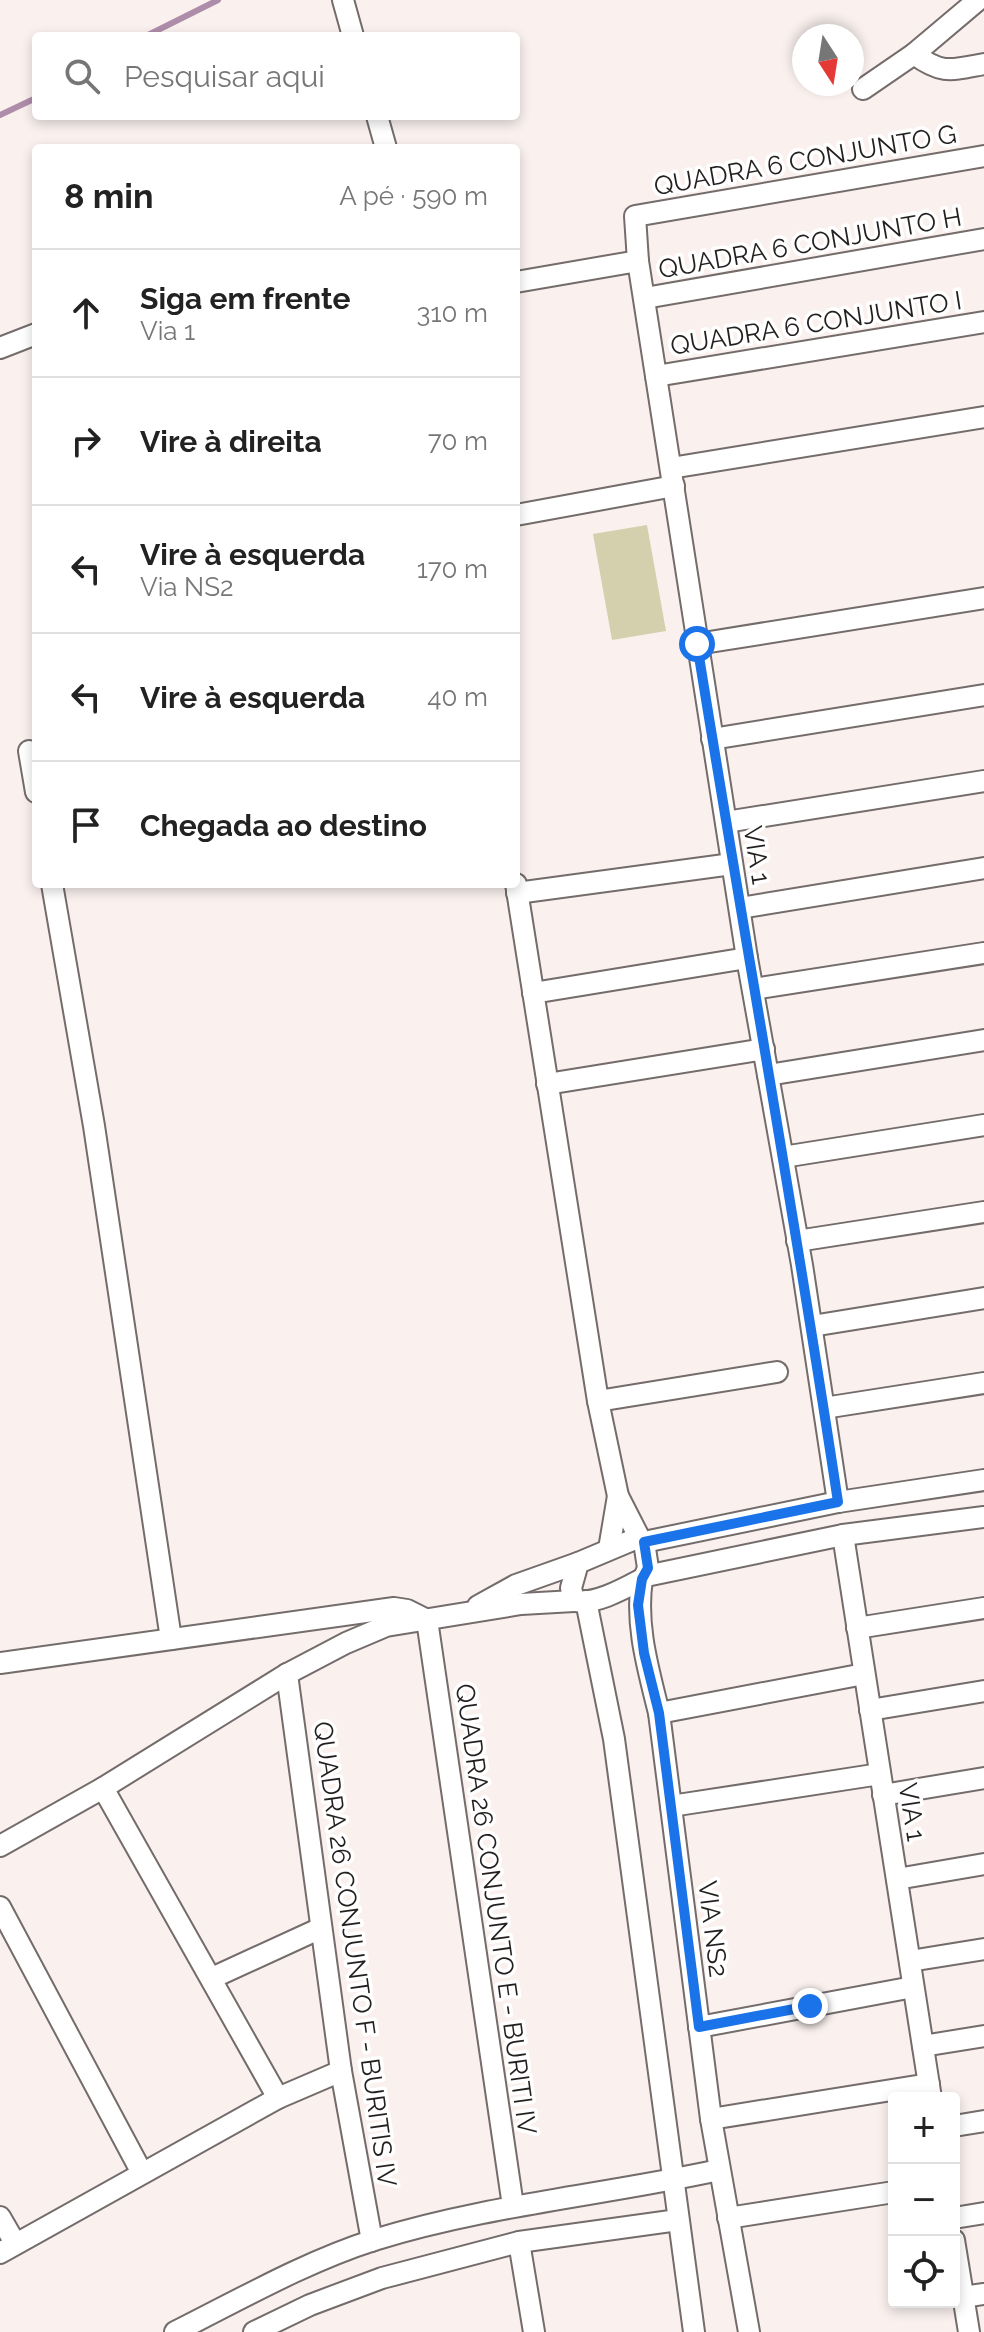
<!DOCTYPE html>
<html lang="pt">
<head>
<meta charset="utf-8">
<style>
  body { margin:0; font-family:Raleway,sans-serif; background:#f2f2f2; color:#222 }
  .controls { position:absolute; right:24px; bottom:24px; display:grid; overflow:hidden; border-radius:8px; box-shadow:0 4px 12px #0003 }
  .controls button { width:72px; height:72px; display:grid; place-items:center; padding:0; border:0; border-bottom:2px solid #e0e0e0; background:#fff; color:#222; font:40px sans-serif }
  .compass { position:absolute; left:792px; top:24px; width:72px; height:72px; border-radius:50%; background:#fff; box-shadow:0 4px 12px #0003; rotate:168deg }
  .stop { position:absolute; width:24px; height:24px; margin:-18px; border:6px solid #1a73e8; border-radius:50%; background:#fff }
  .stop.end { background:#1a73e8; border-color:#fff; box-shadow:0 2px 8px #0008 }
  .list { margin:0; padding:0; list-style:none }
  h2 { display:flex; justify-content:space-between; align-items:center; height:104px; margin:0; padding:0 32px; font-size:34px }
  h2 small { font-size:26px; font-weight:400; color:#767676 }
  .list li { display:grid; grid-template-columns:52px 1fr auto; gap:24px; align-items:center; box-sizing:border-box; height:128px; padding:0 32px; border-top:2px solid #e0e0e0 }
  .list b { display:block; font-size:30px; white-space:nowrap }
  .list p { margin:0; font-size:26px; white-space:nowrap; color:#767676 }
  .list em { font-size:26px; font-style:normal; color:#767676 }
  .icon { flex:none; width:44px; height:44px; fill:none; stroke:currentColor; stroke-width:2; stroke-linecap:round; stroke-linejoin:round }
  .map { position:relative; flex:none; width:984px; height:2332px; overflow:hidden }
  .search { position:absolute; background:#fff; box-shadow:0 4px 12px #0003; left:32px; top:32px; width:488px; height:88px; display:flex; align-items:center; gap:20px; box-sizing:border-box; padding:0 28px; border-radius:8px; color:#767676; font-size:30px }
  .panel { position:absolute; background:#fff; box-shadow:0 4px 12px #0003; left:32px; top:144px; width:488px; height:744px; border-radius:8px }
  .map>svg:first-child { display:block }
  .green { fill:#d4cfac }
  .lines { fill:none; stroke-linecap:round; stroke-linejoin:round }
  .stream { stroke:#ae8daa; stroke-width:6 }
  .minor-casing { stroke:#736c6a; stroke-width:24 }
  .minor { stroke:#fff; stroke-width:20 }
  .route { stroke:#1a73e8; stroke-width:10 }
  .labels { text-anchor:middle; stroke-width:7; stroke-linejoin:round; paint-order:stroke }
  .street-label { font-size:26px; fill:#221f1e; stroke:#fff }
</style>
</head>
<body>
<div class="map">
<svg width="984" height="2332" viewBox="0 0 984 2332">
  <rect width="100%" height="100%" fill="#faf1ef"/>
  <path class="green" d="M647,525l19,106 -54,9 -19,-106z"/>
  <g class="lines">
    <g class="stream">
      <path d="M146,36l72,-36"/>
      <path d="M0,115l36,-17"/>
    </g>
    <g class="minor-casing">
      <g id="minor">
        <path d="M343,0l10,36"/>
        <path d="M914,54c28,21 38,16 70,10"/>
        <path d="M863,89l51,-35 64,-54"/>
        <path d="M377,116l9,32"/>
        <path d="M516,282l122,-21"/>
        <path d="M645,298l339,-59"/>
        <path d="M0,348l36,-14"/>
        <path d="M656,376l328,-54"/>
        <path d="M671,468l313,-51"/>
        <path d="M516,515l158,-29"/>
        <path d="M697,644l287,-46"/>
        <path d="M712,739l272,-44"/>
        <path d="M29,751l7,41"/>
        <path d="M726,822l258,-41"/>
        <path d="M52,884l42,242 77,513"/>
        <path d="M516,884l82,517 20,95 22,43"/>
        <path d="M517,893l215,-29"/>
        <path d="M740,908l244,-40"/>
        <path d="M753,989l231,-36"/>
        <path d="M533,993l214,-35"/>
        <path d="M768,1075l216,-35"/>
        <path d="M547,1084l217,-35"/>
        <path d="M783,1157l201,-32"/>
        <path d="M797,1241l187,-29"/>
        <path d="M812,1326l172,-28"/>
        <path d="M598,1401l179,-29"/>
        <path d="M824,1408l160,-25"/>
        <path d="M838,1502l-36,-237 -55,-307 -109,-697 -3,-45 349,-60"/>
        <path d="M843,1535l88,563"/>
        <path d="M635,1539l9,3 4,26 -4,10c-19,10 -48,27 -70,23l-3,-13 7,-25z"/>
        <path d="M644,1542l194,-40 146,-22"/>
        <path d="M609,1549l9,-53"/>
        <path d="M646,1576l197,-41 141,-18"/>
        <path d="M642,1579c-7,46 6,89 17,134l52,406 38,213"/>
        <path d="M586,1601l28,138 80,593"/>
        <path d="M478,1606l38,-21 62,-22"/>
        <path d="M857,1628l127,-20"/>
        <path d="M0,1663l394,-55 13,2 20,10 86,586"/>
        <path d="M287,1674l54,397 31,170"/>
        <path d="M870,1710l114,-19"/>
        <path d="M659,1713l205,-39"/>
        <path d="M103,1788l175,310"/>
        <path d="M883,1795l101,-17"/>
        <path d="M671,1806l209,-32"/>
        <path d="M0,1846l103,-58 184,-114 59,-31 40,-17 135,-22 53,-3"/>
        <path d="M897,1879l87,-15"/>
        <path d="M0,1907l142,266"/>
        <path d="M910,1961l74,-12"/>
        <path d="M212,1978l109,-50"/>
        <path d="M699,2027l214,-40"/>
        <path d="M923,2046l61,-10"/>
        <path d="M711,2119l218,-35"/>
        <path d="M954,2126l30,-5"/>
        <path d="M0,2217l15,26"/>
        <path d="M728,2218l166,-26"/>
        <path d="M954,2218l30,-5"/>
        <path d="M954,2240l15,92"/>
        <path d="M519,2242l15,90"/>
        <path d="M0,2253l278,-155 63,-27"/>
        <path d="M963,2297l21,-3"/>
        <path d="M175,2332c64,-32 130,-70 199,-92 113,-35 230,-45 345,-70"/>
        <path d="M254,2332l56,-27 72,-27 137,-36 159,-22"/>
      </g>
    </g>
    <use href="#minor" class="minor"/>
  </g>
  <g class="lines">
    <path class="route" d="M697,644c46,286 98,572 141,858l-194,40 4,26 -6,11 -4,26 6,48 15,60 40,314 111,-21"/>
  </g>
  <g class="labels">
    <g class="street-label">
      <text transform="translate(805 160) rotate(-10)" y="9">QUADRA 6 CONJUNTO G</text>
      <text transform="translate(810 243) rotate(-10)" y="9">QUADRA 6 CONJUNTO H</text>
      <text transform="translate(816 323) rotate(-9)" y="9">QUADRA 6 CONJUNTO I</text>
      <text transform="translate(757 855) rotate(81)" y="9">VIA 1</text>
      <text transform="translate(912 1812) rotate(81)" y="9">VIA 1</text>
      <text transform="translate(496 1909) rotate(82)" y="9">QUADRA 26 CONJUNTO E - BURITI IV</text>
      <text transform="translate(713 1929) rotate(83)" y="9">VIA NS2</text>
      <text transform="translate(355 1954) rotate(82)" y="9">QUADRA 26 CONJUNTO F - BURITIS IV</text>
    </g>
  </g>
</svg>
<div class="controls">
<button>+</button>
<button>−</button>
<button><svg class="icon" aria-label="locate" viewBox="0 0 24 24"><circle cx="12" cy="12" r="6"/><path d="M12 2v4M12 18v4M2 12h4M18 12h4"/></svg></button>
</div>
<svg class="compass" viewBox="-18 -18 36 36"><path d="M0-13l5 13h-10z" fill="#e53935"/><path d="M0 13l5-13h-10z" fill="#767676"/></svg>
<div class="stop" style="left:697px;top:644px"></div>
<div class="stop end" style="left:810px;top:2006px"></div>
<div class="search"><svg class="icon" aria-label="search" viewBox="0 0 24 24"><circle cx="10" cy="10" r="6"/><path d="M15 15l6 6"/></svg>Pesquisar aqui</div>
<section class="panel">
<h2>8 min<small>A pé · 590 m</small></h2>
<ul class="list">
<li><svg class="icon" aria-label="ahead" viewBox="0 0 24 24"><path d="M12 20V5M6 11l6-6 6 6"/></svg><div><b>Siga em frente</b><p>Via 1</p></div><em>310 m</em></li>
<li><svg class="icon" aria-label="right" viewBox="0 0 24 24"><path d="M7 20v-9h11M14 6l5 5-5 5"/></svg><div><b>Vire à direita</b></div><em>70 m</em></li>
<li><svg class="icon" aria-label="left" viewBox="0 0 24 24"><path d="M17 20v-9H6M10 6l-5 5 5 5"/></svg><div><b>Vire à esquerda</b><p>Via NS2</p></div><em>170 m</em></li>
<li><svg class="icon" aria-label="left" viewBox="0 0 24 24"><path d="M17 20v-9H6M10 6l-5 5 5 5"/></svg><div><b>Vire à esquerda</b></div><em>40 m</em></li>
<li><svg class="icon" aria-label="arrive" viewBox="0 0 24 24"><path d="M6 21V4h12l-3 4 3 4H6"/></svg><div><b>Chegada ao destino</b></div></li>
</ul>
</section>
</div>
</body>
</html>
